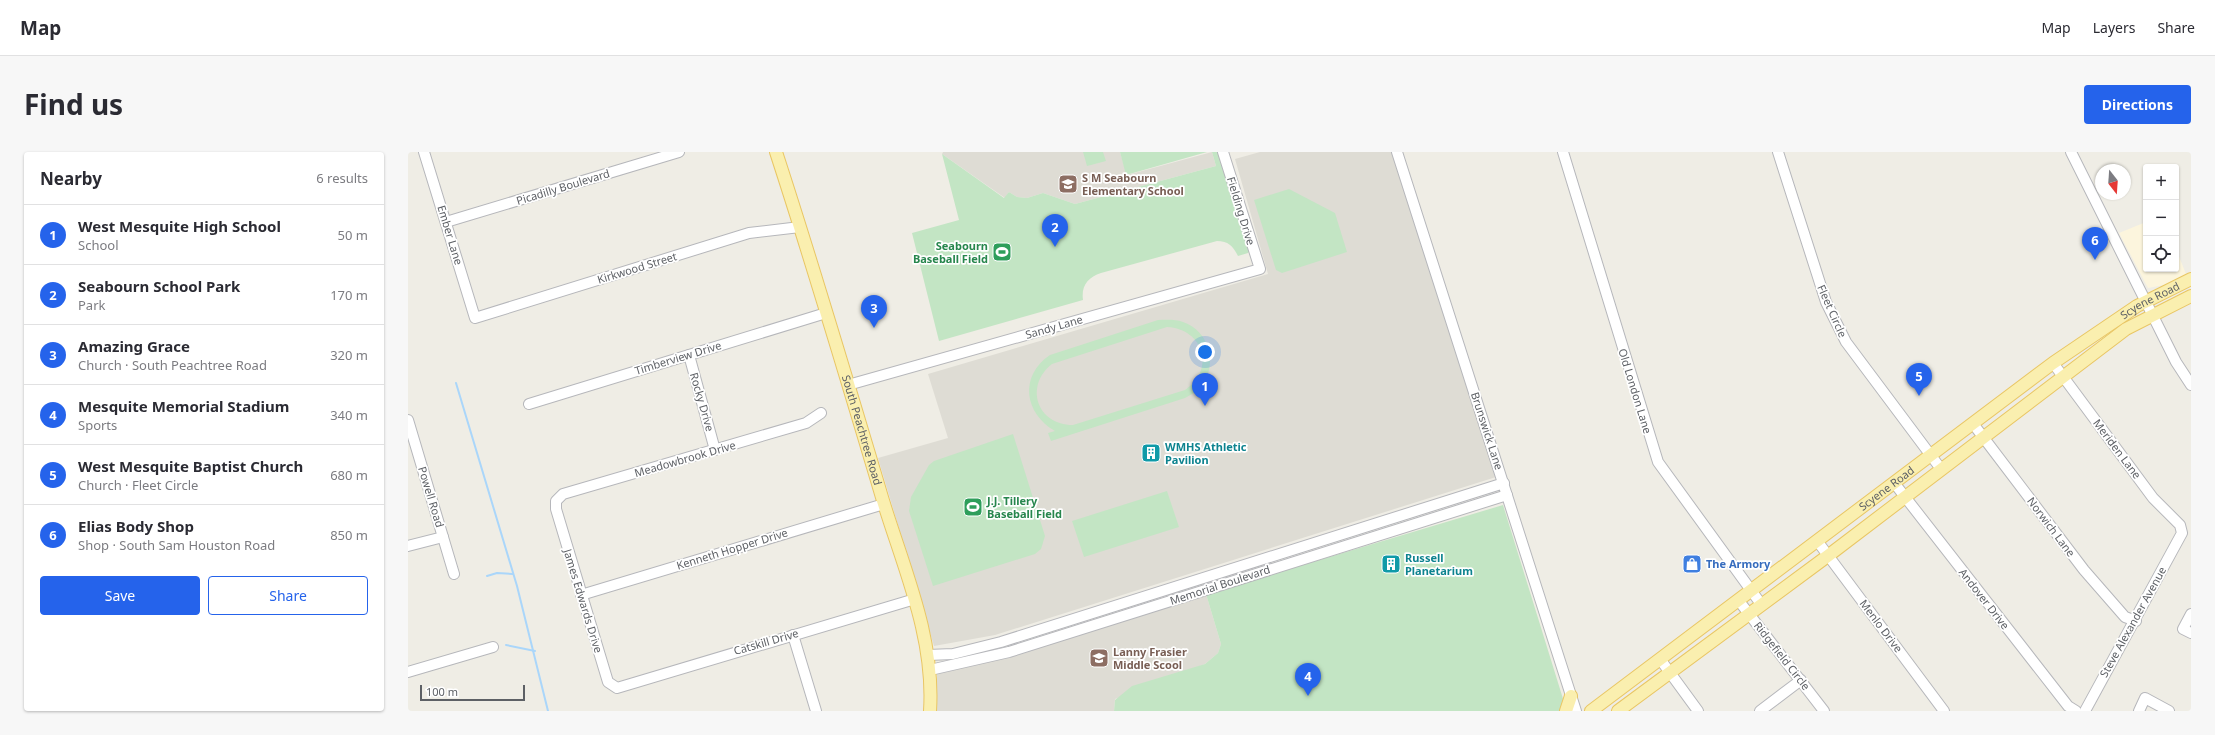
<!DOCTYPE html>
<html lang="en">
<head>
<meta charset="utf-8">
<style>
  body { margin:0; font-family:"Noto Sans",sans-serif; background:#f7f7f7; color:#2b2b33 }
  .controls { position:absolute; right:12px; top:12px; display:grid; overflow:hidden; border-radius:4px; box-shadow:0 1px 3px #0004 }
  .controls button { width:36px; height:36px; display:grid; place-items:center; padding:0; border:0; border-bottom:1px solid #e1e1e2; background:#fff; color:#2b2b33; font:20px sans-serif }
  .compass { position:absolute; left:1687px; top:12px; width:36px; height:36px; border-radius:50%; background:#fff; box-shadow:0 1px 3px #0004; rotate:163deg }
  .scale { position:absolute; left:12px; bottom:10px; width:105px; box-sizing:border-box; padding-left:4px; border:2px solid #5d6065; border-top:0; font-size:11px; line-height:14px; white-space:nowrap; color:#5d6065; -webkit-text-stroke:3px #fff; paint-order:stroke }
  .you { position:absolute; left:797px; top:200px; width:14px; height:14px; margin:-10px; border:3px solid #fff; border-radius:50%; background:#1a73e8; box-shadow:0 0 0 6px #1a73e833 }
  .badge { display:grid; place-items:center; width:26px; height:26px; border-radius:50%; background:#2563eb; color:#fff; font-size:13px; font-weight:700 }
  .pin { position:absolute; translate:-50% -33px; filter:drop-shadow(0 1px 2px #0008) }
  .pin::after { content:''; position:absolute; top:21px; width:14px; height:12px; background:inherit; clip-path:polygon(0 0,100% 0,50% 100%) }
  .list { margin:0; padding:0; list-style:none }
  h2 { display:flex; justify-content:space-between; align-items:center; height:52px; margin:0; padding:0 16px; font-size:17px }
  h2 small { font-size:13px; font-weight:400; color:#7c7c81 }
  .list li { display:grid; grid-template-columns:26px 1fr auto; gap:12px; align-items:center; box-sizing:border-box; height:60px; padding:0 16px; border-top:1px solid #e1e1e2 }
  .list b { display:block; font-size:15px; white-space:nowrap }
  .list p { margin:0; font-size:13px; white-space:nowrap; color:#7c7c81 }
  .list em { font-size:13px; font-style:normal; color:#7c7c81 }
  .actions { display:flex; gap:8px; padding:12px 16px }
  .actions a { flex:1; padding:9px 0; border:1px solid #2563eb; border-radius:4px; text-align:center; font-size:14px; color:#2563eb }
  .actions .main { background:#2563eb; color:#fff }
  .icon { flex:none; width:22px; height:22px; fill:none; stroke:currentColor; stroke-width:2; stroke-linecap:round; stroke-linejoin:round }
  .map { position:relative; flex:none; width:1783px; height:559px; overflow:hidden; border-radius:4px }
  header { display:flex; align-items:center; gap:24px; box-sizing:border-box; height:56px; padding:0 20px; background:#fff; border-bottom:1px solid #e1e1e2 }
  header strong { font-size:19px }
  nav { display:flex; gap:22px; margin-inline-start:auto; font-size:14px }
  .intro { display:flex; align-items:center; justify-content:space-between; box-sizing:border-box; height:96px; padding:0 24px }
  h1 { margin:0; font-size:28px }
  .button { padding:10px 18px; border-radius:4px; background:#2563eb; color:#fff; font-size:14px; font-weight:700 }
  main { display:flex; gap:24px; padding:0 24px }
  aside { flex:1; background:#fff; border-radius:4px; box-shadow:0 1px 3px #0004 }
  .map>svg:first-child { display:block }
  .commercial { fill:#fcf5dd }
  .education { fill:#dedcd4 }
  .green { fill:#c3e5c4; fill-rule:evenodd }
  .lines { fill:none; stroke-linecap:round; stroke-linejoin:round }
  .stream { stroke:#aad6fa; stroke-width:2 }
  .minor-casing { stroke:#b6b7bb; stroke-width:12 }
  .major-casing { stroke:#e9c664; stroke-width:14 }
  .minor { stroke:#fff; stroke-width:10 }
  .major { stroke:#faefaf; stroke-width:12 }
  .labels { text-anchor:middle; stroke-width:3.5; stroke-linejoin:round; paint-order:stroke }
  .education-label { font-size:11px; font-weight:bold; fill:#785e54; stroke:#fff; text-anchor:start }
  .street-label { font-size:11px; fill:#5d6065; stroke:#fff }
  .leisure-label { font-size:11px; font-weight:bold; fill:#27864d; stroke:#fff; text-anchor:end }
  .culture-label { font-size:11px; font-weight:bold; fill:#0d838f; stroke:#fff; text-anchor:start }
  .shop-label { font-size:11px; font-weight:bold; fill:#366cbe; stroke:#fff; text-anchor:start }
</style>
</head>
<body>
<header>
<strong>Map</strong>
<nav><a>Map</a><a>Layers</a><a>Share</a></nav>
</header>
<div class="intro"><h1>Find us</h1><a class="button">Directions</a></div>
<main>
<aside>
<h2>Nearby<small>6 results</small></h2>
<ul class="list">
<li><span class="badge">1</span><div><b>West Mesquite High School</b><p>School</p></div><em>50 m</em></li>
<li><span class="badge">2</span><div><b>Seabourn School Park</b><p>Park</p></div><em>170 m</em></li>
<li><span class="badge">3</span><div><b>Amazing Grace</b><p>Church · South Peachtree Road</p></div><em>320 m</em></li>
<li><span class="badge">4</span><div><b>Mesquite Memorial Stadium</b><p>Sports</p></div><em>340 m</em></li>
<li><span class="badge">5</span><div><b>West Mesquite Baptist Church</b><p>Church · Fleet Circle</p></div><em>680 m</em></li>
<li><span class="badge">6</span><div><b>Elias Body Shop</b><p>Shop · South Sam Houston Road</p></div><em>850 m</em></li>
</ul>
<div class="actions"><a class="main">Save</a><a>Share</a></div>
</aside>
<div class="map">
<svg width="1783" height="559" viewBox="0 0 1783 559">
  <rect width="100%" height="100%" fill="#efede5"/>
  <path class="commercial" d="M1738,70v47h30v-20l10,25 -22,11 -16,3 -29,-55z"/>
  <g class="education">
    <path d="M535,0h177l7,23 85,-23 4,14 -141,38 -32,-11 -16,5 -10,-1 -8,-5 -4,6 -63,-44z"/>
    <path d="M852,0h132l104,325 -501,158 -61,11 -56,-188 70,-20 -20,-64 340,-100 -33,-115z"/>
    <path d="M798,442l15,50 -3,9 -13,11 -90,35 -1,12h-177v-41z"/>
  </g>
  <g class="green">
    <path d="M675,0h20l3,9 -19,5z"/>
    <path d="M712,0h87l-81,23z"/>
    <path d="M804,0h9l29,98 -2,3 -10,3c-5,-10 -10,-15 -21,-15l-116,32c-13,4 -20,13 -18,27l-144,41 -27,-108 47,-13 -17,-66 62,44 5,-6 8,5 10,1 16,-5 32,11 141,-38z"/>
    <path d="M881,37l46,24 12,39 -65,21 -6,-3 -22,-70z"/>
    <path d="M750,168c8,0 17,-1 25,2 27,9 36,44 17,66 -4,4 -10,7 -15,10l-134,43 -3,-8 7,-2c-31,-18 -36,-55 -5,-76zM759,175c37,2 49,43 18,63l-112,35c-36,0 -49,-39 -21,-61z"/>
    <path d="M605,282l32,102 -4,13 -6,5 -102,32 -24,-75 2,-14 18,-32 5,-4z"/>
    <path d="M759,339l12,36 -95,30 -12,-36z"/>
    <path d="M1095,353l61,197 -3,9h-447l1,-11 17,-14 73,-22 13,-11 3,-9 -15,-50z"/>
  </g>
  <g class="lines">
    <g class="stream">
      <path d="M48,231l61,203 31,125"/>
      <path d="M79,424l10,-3 16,1"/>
      <path d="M98,493l29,6"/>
    </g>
    <g class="minor-casing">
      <g id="minor">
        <path d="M16,0l51,166 274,-85 51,-6"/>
        <path d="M989,0l179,559"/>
        <path d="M1155,0l95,310 103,142"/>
        <path d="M1370,0l48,150 20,40 95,127"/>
        <path d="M1663,0l105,210 15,23"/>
        <path d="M38,70l233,-70"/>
        <path d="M281,203l26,95"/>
        <path d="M1645,211l100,135 27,27 2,8 -97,178"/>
        <path d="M440,233l412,-116 -37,-117"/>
        <path d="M121,252l297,-91"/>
        <path d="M413,261l-15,10 -243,71 -7,7v8l52,173 9,6 298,-89"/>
        <path d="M0,268l46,154"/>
        <path d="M1566,273l110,145 41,47 11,4"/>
        <path d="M1487,332l173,222 8,5"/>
        <path d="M1410,390l126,169"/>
        <path d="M0,394l35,-9"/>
        <path d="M173,443l303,-91"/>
        <path d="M1331,449l85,110"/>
        <path d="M1783,462l-8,15 8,4"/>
        <path d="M385,483l23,76"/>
        <path d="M520,503l25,-1 48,-12 503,-159"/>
        <path d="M1252,507l38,52"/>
        <path d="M522,518l79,-18 498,-157"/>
        <path d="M0,520l85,-25"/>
        <path d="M1352,559l41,-31"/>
        <path d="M1731,559l6,-13 24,13"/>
      </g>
    </g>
    <g class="major-casing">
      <g id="major">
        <path id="s1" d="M368,0c37,113 71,228 105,342 21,71 54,141 49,217"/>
        <path d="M1158,559l5,-15"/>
        <path id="s2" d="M1183,559l462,-348 84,-57 54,-27"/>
        <path d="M1210,559l211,-156 297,-226 65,-33"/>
      </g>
    </g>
    <use href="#minor" class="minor"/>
    <use href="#major" class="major"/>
  </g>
  <defs>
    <g id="school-square" transform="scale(1)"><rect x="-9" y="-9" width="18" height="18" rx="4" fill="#8d6e63" stroke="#fff"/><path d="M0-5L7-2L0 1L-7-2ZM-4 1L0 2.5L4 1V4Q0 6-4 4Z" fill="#fff"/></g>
    <g id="stadium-square" transform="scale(1)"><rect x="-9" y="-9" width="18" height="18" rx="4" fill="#2e9e5b" stroke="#fff"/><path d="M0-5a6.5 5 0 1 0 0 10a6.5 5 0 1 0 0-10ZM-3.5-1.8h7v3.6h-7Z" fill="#fff"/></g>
    <g id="building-square" transform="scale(1)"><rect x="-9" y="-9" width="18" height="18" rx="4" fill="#0f9aa8" stroke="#fff"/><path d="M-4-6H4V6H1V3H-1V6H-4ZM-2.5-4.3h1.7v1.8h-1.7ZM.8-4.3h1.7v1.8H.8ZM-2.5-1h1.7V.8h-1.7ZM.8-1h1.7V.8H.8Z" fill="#fff"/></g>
    <g id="shop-square" transform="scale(1)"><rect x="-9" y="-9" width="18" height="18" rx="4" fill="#3f7fe0" stroke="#fff"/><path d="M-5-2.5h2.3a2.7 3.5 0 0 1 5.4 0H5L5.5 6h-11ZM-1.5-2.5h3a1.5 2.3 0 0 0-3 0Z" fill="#fff"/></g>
  </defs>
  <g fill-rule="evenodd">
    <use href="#school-square" x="660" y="32"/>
    <use href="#stadium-square" x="594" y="100"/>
    <use href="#building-square" x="743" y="301"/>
    <use href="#stadium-square" x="565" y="355"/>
    <use href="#building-square" x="983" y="412"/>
    <use href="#shop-square" x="1284" y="412"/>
    <use href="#school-square" x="691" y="506"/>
  </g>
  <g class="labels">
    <g class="education-label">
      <text x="674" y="30">S M Seabourn<tspan x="674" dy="13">Elementary School</tspan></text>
      <text x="705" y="504">Lanny Frasier<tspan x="705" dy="13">Middle Scool</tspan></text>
    </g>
    <g class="street-label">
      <text transform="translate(155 35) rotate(-17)" y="4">Picadilly Boulevard</text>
      <text transform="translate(833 59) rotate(73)" y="4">Fielding Drive</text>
      <text transform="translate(42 83) rotate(73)" y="4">Ember Lane</text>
      <text transform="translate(229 116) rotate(-17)" y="4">Kirkwood Street</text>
      <text dy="4" stroke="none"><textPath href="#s2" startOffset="694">Scyene Road</textPath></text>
      <text transform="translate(1424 159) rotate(66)" y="4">Fleet Circle</text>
      <text transform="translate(646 175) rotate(-16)" y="4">Sandy Lane</text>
      <text transform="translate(270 206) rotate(-17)" y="4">Timberview Drive</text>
      <text transform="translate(1227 239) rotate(73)" y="4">Old London Lane</text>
      <text transform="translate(294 250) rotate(74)" y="4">Rocky Drive</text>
      <text dy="4" stroke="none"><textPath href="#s1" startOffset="291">South Peachtree Road</textPath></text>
      <text transform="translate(1079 279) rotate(72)" y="4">Brunswick Lane</text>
      <text transform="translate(1709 297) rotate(53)" y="4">Meriden Lane</text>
      <text transform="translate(277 307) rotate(-16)" y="4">Meadowbrook Drive</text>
      <text dy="4" stroke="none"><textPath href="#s2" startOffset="370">Scyene Road</textPath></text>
      <text transform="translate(23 345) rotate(73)" y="4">Powell Road</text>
      <text transform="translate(1643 375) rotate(53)" y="4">Norwich Lane</text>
      <text transform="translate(324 397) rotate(-17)" y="4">Kenneth Hopper Drive</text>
      <text transform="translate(812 433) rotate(-18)" y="4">Memorial Boulevard</text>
      <text transform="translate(1576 447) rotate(52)" y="4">Andover Drive</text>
      <text transform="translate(175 449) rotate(73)" y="4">James Edwards Drive</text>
      <text transform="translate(1725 470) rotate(-61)" y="4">Steve Alexander Avenue</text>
      <text transform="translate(1473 474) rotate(53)" y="4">Menlo Drive</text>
      <text transform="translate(358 490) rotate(-16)" y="4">Catskill Drive</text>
      <text transform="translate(1374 504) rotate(52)" y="4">Ridgefield Circle</text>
    </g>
    <g class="leisure-label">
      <text x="580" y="98">Seabourn<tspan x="580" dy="13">Baseball Field</tspan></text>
      <text x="579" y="353" text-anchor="start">J.J. Tillery<tspan x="579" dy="13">Baseball Field</tspan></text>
    </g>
    <g class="culture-label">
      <text x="757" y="299">WMHS Athletic<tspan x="757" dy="13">Pavilion</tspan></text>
      <text x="997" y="410">Russell<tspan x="997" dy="13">Planetarium</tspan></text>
    </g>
    <g class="shop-label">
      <text x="1298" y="416">The Armory</text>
    </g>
  </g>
</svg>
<div class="controls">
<button>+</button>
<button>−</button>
<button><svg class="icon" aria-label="locate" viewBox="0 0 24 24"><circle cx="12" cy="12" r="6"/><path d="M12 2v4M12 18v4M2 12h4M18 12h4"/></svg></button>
</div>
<svg class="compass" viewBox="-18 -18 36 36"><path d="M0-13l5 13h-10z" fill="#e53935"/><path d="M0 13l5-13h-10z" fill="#7c7c81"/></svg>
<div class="scale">100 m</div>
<div class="you"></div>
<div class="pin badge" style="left:797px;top:254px">1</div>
<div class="pin badge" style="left:647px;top:95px">2</div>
<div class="pin badge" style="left:466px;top:176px">3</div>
<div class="pin badge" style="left:900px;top:544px">4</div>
<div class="pin badge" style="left:1511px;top:244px">5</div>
<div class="pin badge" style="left:1687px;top:108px">6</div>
</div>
</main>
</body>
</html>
